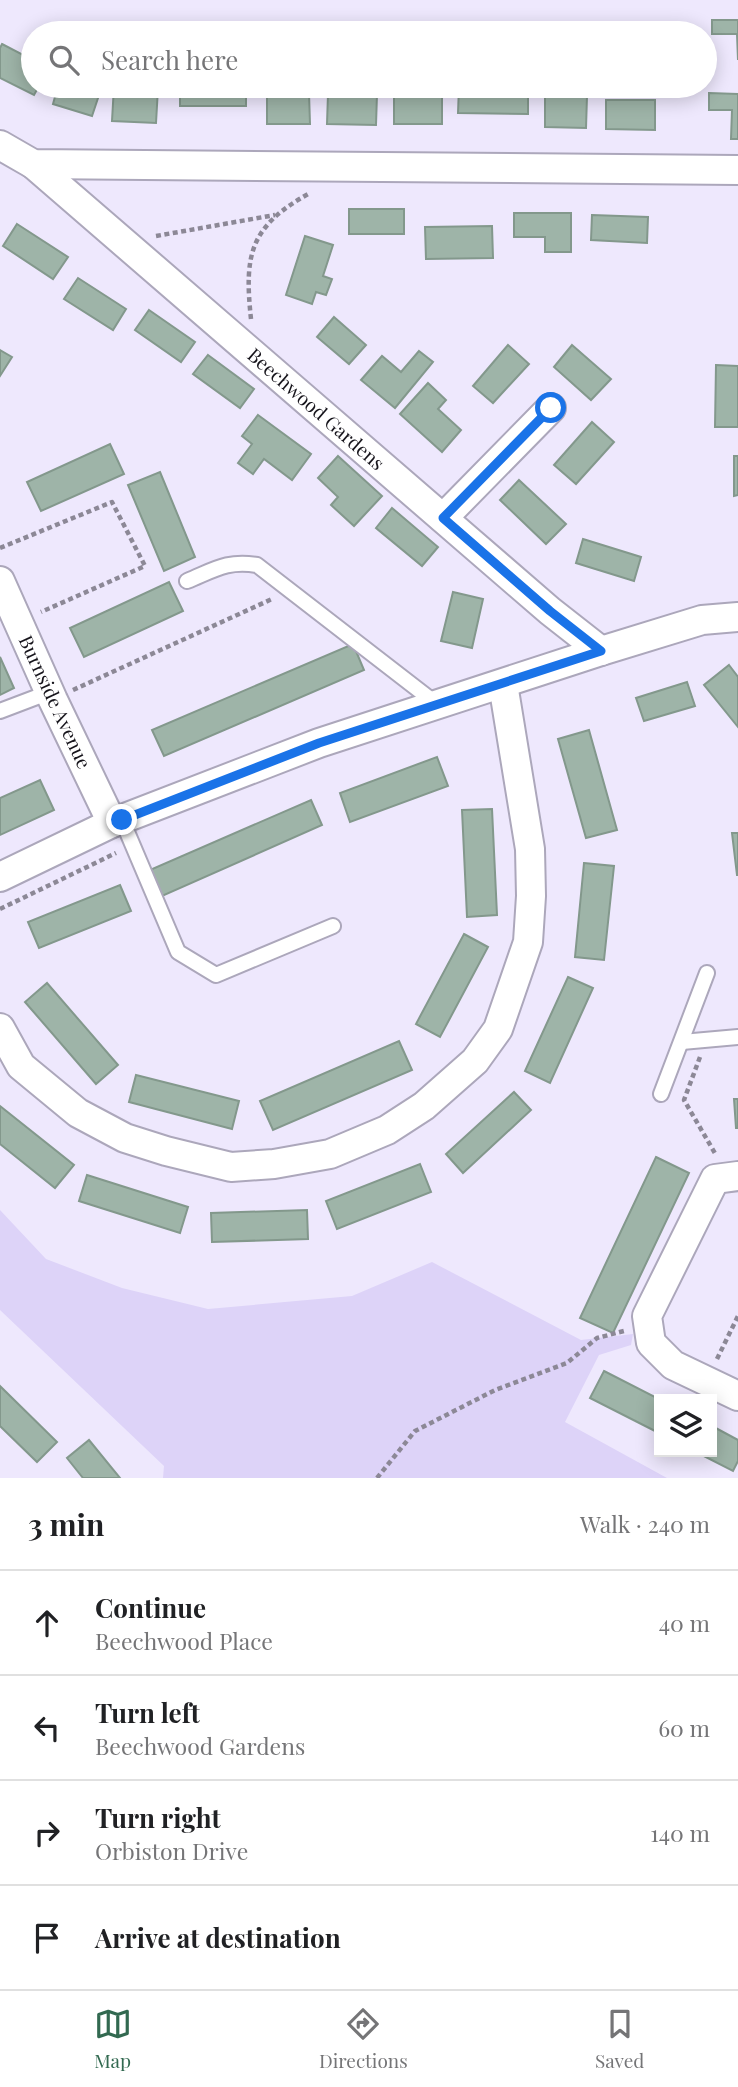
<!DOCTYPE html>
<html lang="en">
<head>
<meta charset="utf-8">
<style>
  body { margin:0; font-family:"Playfair Display",serif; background:#f6f6f6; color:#202124 }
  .controls { position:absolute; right:21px; bottom:21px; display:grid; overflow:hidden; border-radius:0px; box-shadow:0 4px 18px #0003 }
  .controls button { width:63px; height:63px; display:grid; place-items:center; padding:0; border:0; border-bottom:2px solid #e0e0e0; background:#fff; color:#202124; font:35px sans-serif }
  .stop { position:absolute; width:21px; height:21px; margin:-16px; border:5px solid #1a73e8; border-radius:50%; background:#fff }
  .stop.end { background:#1a73e8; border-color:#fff; box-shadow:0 2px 7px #0008 }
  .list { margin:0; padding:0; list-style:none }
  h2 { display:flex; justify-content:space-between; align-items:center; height:91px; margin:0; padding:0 28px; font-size:30px }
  h2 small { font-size:23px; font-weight:400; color:#757577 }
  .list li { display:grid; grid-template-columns:46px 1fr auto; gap:21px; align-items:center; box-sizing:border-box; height:105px; padding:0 28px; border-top:2px solid #e0e0e0 }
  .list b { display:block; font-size:26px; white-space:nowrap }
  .list p { margin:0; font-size:23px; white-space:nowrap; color:#757577 }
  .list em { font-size:23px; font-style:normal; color:#757577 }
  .icon { flex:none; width:38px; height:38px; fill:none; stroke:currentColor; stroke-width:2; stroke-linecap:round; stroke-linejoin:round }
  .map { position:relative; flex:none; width:738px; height:1478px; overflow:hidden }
  .search { position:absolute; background:#fff; box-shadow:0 4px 18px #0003; left:21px; right:21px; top:21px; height:77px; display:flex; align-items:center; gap:18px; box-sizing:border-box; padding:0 24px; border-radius:38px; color:#757577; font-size:26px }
  .sheet { height:511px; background:#fff }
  nav { display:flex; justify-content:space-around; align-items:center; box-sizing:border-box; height:98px; border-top:2px solid #e0e0e0; background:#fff; font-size:19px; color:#757577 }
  nav a { display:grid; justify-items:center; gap:4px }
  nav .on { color:#326950 }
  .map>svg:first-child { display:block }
  .green { fill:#ddd3f8 }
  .building { fill:#9eb4a8; stroke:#83988c; stroke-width:2 }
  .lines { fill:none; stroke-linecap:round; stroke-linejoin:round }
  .service-casing { stroke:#aca7bb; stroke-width:18 }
  .minor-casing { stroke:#aca7bb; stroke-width:32 }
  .path { stroke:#8c8896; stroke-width:4.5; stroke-dasharray:5 3.5; stroke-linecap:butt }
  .service { stroke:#fff; stroke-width:14 }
  .minor { stroke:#fff; stroke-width:28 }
  .route { stroke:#1a73e8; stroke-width:9 }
  .labels { text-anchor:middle; stroke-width:5; stroke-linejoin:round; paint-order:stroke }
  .street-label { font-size:19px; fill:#16141b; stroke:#fff }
</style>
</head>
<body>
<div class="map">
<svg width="738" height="1478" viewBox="0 0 738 1478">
  <rect width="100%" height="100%" fill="#eee8fd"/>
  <path class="green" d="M0,1210l46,49 76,29 86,21 144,-13 80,-34 149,78 52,-6 -2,11 -32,10 -34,67 102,56h-504l1,-12 -164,-156z"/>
  <g class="building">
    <path d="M712,20h26v40l-1,-26h-25z"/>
    <path d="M2,44l31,16v26h6l-5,9 -34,-17v-30z"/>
    <path d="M58,86h44l-10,30 -39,-12z"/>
    <path d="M114,86l44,2 -2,35 -44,-2z"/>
    <rect x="180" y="86" width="66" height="20"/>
    <path d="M459,86h69v28l-70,-1z"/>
    <path d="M267,93h42l1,31h-43z"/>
    <path d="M709,93l29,1v45h-7l1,-29h-23z"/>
    <path d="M328,94h49l-1,31 -49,-1z"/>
    <rect x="394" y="95" width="48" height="29"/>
    <path d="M545,95l42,1 -1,32 -41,-1z"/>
    <path d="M606,100h49v30l-49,-1z"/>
    <rect x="349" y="209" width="55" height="25"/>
    <path d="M514,213h57v39h-26v-15h-31z"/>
    <path d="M592,215l56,2 -1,26 -56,-3z"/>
    <path d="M17,224l51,33 -15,22 -50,-33z"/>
    <path d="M492,226l1,32 -67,1 -1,-32z"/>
    <path d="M305,236l28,9 -10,31 9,3 -6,16 -10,-3 -4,12 -26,-9z"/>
    <path d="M78,278l48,31 -13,21 -49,-31z"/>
    <path d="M149,310l46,32 -14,20 -46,-32z"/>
    <path d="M334,317l32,28 -17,19 -32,-27z"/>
    <path d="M508,345l21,19 -36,39 -20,-17z"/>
    <path d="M572,345l39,34 -20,21 -37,-33z"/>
    <path d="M0,350l12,7 -12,19z"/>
    <path d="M419,351l14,11 -38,46 -34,-28 21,-24 19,16z"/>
    <path d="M208,355l46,34 -14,19 -47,-34z"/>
    <path d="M716,365l22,1v61h-23z"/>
    <path d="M428,383l18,17 -8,9 23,21 -19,22 -42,-38z"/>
    <path d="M258,415l53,39 -19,26 -28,-21 -11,15 -15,-11 14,-19 -10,-8z"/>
    <path d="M592,422l22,20 -38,42 -22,-19z"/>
    <path d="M110,444l14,30 -83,37 -14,-29z"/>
    <path d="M338,456l44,40 -28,30 -23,-21 7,-8 -20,-19z"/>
    <path d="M734,456h4v39l-4,1z"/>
    <path d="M160,472l35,85 -31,14 -36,-86z"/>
    <path d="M519,480l47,44 -20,20 -46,-44z"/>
    <path d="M392,508l46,39 -16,19 -46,-38z"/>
    <path d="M583,539l58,18 -7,24 -58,-18z"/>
    <path d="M169,582l14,29 -99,46 -14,-29z"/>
    <path d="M453,592l30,7 -11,49 -31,-7z"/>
    <path d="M353,644l11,26 -200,86 -12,-26z"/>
    <path d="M0,657l14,31 -14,7z"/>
    <path d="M729,665l9,12v50l-34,-42z"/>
    <path d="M687,682l8,24 -51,15 -8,-23z"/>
    <path d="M589,730l28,100 -31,8 -28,-99z"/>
    <path d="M437,757l11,29 -98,36 -10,-29z"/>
    <path d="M40,780l14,30 -54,25v-37z"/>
    <path d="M311,800l11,25 -160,71 -12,-26z"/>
    <path d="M492,809l5,106 -30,2 -5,-107z"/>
    <path d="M732,833h6v42h-1z"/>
    <path d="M584,863l30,3 -10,94 -29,-3z"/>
    <path d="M120,885l11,26 -92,37 -11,-26z"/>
    <path d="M464,934l24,13 -48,90 -24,-13z"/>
    <path d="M568,977l25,11 -43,95 -25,-12z"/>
    <path d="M47,983l71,82 -22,19 -71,-82z"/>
    <path d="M399,1041l13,29 -139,60 -13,-29z"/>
    <path d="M136,1075l103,26 -7,28 -103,-27z"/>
    <path d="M514,1092l17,18 -68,63 -17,-19z"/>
    <path d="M734,1099h4v29h-2z"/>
    <path d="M0,1106l74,59 -19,23 -55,-44z"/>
    <path d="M656,1157l33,16 -76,160 -33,-15z"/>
    <path d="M420,1164l11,28 -94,37 -11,-28z"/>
    <path d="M87,1175l101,32 -8,26 -101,-32z"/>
    <path d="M307,1210l1,29 -96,3 -1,-29z"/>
    <path d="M604,1371l55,28v34l-69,-35z"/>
    <path d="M0,1386l57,56 -20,20 -37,-36z"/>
    <path d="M712,1426l26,14v21l-5,10 -37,-19h16z"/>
    <path d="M89,1440l31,38h-37l-16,-20z"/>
  </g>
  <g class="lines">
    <g class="service-casing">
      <g id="service">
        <path d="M187,581c27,-11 40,-21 70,-16l181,140"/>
        <path d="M0,711l50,-19"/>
        <path d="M122,820l56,132 38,23 117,-49"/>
        <path d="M682,1042l56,-5"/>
        <path d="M661,1094l46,-121"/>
      </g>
    </g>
    <g class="minor-casing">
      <g id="minor">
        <path d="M0,145l33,19 705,6"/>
        <path d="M33,164l517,447 51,40"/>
        <path d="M443,518l108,-110"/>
        <path d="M0,581l53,119 59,123"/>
        <path d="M0,877l112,-54 207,-80 282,-92 101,-31 36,-3"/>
        <path d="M0,1028l21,38 57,47 47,25 41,13 65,16 43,-3 56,-10 57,-24 37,-24 51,-45 23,-32 30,-87 3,-46 -1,-47 -27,-165"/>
        <path d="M738,1176l-23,3 -68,137 4,27 22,22 65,31"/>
      </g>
    </g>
    <g class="path">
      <path d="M156,236l119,-21"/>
      <path d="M251,319c-7,-65 -1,-93 59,-126"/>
      <path d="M0,548l112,-46 33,64 -104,46"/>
      <path d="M73,690l199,-91"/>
      <path d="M0,909l116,-56"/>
      <path d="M700,1057l-16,43 32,55"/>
      <path d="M717,1359l21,-43"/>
      <path d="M377,1478l38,-47 80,-41 72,-27 30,-25 27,-7"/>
    </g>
    <use href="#service" class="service"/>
    <use href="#minor" class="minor"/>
  </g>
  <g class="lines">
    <path class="route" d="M122,820l197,-77 282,-92 -51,-40 -107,-93 108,-110"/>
  </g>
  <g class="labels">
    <g class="street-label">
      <text transform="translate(316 409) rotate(41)" y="7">Beechwood Gardens</text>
      <text transform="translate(55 702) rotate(65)" y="7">Burnside Avenue</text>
    </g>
  </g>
</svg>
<div class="controls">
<button><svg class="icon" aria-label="layers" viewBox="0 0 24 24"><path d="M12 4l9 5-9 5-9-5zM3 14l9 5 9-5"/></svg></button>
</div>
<div class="stop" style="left:551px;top:408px"></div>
<div class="stop end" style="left:122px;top:820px"></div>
<div class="search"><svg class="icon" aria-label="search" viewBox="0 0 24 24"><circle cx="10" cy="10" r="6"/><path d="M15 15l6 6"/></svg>Search here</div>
</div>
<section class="sheet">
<h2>3 min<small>Walk · 240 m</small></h2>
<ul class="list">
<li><svg class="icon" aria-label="ahead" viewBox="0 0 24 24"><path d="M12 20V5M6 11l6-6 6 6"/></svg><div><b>Continue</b><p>Beechwood Place</p></div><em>40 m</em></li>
<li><svg class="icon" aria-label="left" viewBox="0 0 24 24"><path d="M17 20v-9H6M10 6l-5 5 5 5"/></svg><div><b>Turn left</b><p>Beechwood Gardens</p></div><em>60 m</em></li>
<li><svg class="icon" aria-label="right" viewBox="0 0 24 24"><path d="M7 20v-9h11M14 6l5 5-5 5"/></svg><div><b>Turn right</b><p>Orbiston Drive</p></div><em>140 m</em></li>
<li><svg class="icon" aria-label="arrive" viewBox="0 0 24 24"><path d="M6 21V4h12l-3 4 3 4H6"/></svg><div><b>Arrive at destination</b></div></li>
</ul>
</section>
<nav>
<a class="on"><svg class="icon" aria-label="map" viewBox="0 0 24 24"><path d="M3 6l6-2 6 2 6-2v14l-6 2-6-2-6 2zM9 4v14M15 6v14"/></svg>Map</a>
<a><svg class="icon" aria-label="directions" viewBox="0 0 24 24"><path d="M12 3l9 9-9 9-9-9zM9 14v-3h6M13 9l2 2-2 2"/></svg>Directions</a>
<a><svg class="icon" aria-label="saved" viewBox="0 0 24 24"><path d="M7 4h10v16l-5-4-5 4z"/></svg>Saved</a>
</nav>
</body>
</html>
